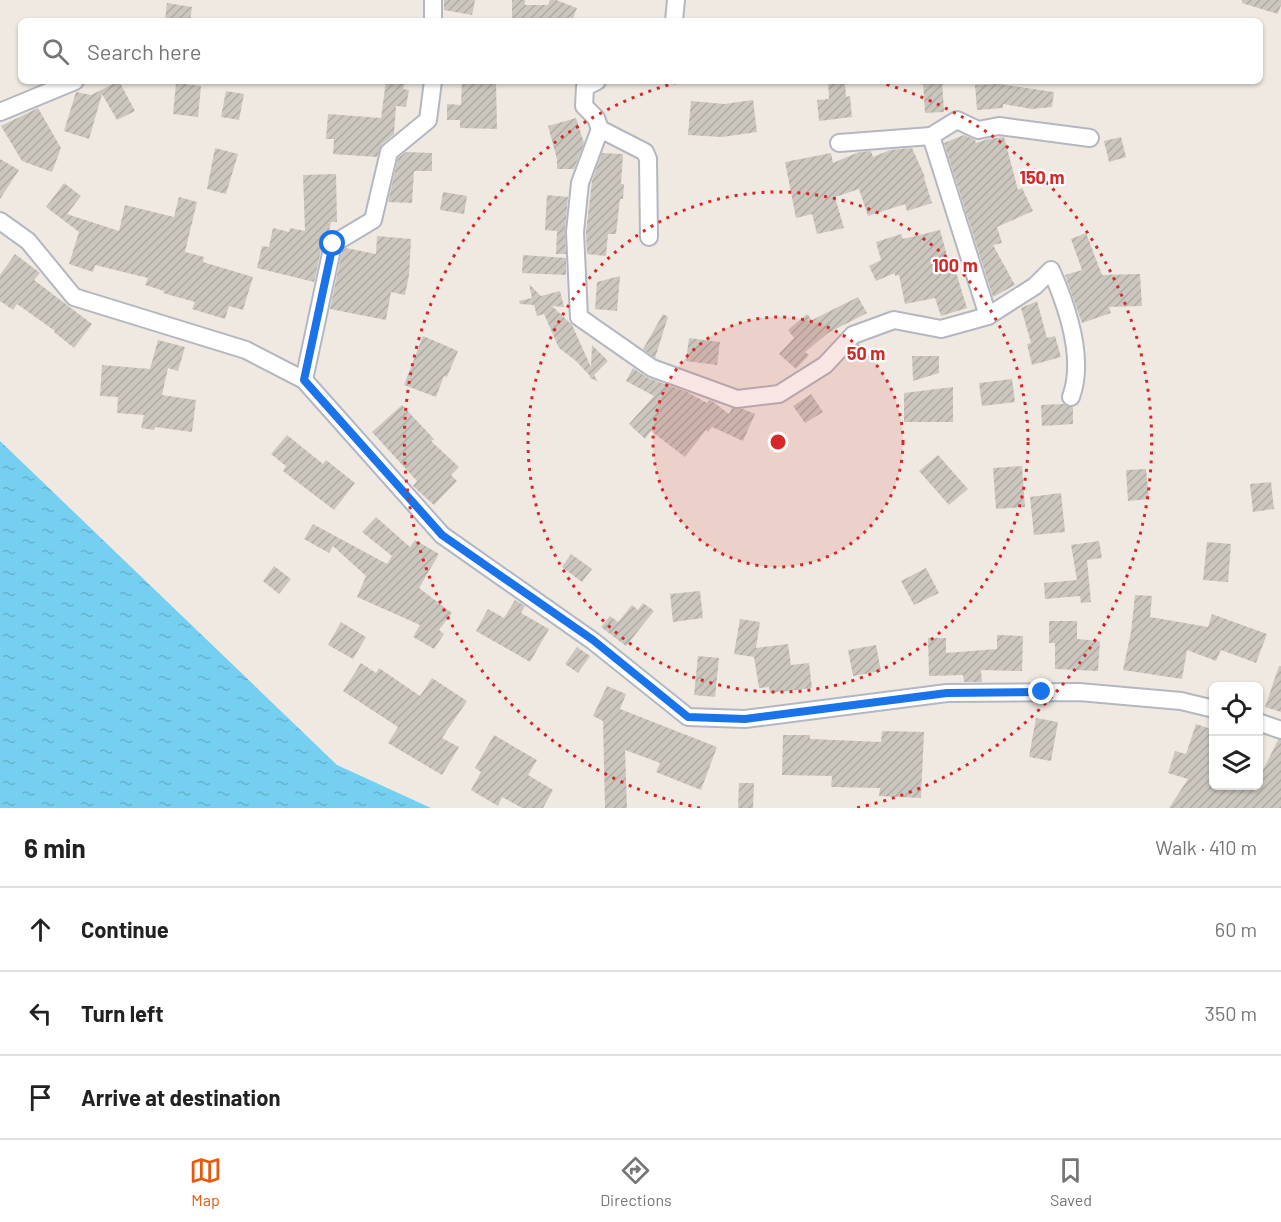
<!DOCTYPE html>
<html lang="en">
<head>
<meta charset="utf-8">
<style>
  body { margin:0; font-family:Barlow,sans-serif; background:#f2f2f2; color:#222 }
  .controls { position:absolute; right:18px; bottom:18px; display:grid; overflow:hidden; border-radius:9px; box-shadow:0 2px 4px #0004 }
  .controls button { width:54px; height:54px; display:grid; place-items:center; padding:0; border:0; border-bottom:2px solid #e0e0e0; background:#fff; color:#222; font:30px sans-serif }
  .stop { position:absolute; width:18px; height:18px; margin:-14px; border:4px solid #1a73e8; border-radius:50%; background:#fff }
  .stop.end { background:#1a73e8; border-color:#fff; box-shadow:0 2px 6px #0008 }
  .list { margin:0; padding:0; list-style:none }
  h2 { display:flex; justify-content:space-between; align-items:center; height:78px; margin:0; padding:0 24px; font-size:26px }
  h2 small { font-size:20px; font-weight:400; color:#767676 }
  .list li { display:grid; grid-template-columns:39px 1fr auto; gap:18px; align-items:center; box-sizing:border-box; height:84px; padding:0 24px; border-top:2px solid #e0e0e0 }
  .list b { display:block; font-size:22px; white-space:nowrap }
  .list em { font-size:20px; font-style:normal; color:#767676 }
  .icon { flex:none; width:33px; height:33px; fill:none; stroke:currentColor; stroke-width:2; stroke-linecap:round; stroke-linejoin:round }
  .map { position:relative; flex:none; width:1281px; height:808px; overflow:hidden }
  .search { position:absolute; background:#fff; box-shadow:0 2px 4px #0004; left:18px; right:18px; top:18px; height:66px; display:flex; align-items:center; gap:15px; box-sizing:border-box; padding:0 21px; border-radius:9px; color:#767676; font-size:22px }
  .sheet { height:330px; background:#fff }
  nav { display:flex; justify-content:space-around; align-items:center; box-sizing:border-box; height:84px; border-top:2px solid #e0e0e0; background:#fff; font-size:16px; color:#767676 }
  nav a { display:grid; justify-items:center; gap:3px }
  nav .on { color:#ea580c }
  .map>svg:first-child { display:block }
  .water { fill:url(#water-ripples) }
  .building { fill:url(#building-hatch) }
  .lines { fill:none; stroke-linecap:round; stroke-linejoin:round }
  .street-casing { stroke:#b4b7c1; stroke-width:20 }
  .street { stroke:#fff; stroke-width:16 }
  .route { stroke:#1a73e8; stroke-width:8 }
  .ring { fill:none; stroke:#d62828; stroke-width:3; stroke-dasharray:3 6 }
  .centre { fill:#d62828; stroke:#fff; stroke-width:3 }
  .ring-label { font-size:18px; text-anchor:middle; font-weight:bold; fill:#d62828; stroke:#fff; stroke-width:4.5; stroke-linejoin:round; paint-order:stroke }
</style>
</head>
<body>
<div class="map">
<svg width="1281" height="808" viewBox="0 0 1281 808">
  <defs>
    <pattern id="water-ripples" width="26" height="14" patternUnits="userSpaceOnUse" patternTransform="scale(1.5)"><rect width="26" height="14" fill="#75cff0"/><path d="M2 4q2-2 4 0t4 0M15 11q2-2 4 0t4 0" fill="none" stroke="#66b2ce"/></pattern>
    <pattern id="building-hatch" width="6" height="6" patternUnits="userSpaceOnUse" patternTransform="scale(1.5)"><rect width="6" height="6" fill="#cbc7bf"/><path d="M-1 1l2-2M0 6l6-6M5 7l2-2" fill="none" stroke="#afaba4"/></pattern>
  </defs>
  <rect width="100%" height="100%" fill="#efe9e1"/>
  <path class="water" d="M0,441l337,324 94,43h-431z"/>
  <g class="building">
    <path d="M444,0h31l-3,15 -28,-5z"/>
    <path d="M512,0h13v5h23l2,-5h6l21,8 -5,13h-60z"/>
    <path d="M1242,0h39v5l-3,9 -36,-11z"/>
    <path d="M167,3l25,4 -2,14h-25z"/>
    <path d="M119,81l16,30 -18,9 -15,-26 -13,45 -25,-8 12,-39 15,3z"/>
    <path d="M386,81h19l-2,8 6,1 -3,17 -10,-1 -2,28 -12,10 -5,13 -44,-3 1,-15h-8l2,-25 53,4z"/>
    <path d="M462,81h34l1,48 -37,-1v-8h-13v-16l14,1z"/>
    <path d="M828,81h17l1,16 4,-1 2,21 -33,4 -2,-21 12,-1z"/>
    <path d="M923,81h19l2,31 -19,1z"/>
    <path d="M176,83l25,3 -3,31 -25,-3z"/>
    <path d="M999,84l55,8 -2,15 -20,2 -29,-5v4l-26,2 -2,-25z"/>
    <path d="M226,91l18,3 -5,26 -18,-3z"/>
    <path d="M753,100l4,32 -35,5 -34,-2 3,-34 33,3z"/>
    <path d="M38,108l23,40 -9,24 -30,-11 -21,-35z"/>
    <path d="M576,118l8,25 -10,26h-17v-10l-9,-33z"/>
    <path d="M964,135l11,5 1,3 12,-4 16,-2 14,53 4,-2 11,23 -36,16 5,16 -9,2 22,40 -22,12 -49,-154z"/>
    <path d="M1121,137l5,20 -17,5 -5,-21z"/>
    <path d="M215,148l23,6 -12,40 -19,-5z"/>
    <path d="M912,148l13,29 -1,1 8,25 -25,8 -2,-7 -37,12 -9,-27 -24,8 9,31 -27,6 -5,-20 -16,4 -11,-56 46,-9 2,10 26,-11 12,-1 2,6 17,-7z"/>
    <path d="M406,152l26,1v18h-18l-2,32 -24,-1 10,-44z"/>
    <path d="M602,153l21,1 -2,30h3l-1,15h-3l-4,35h-8l-2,22 -19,-2 -1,-22 6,-51z"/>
    <path d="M0,159l19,11 -19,29z"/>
    <path d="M336,174l1,48h-6l-3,13 -5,6 -9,41 -57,-14 5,-22 7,1 4,-19 16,4 1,-4 15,3 -2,-56z"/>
    <path d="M64,183l17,13 -14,18 52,17 6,-26 49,12 5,-20 18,5 -12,50 19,5 -1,5 50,15 -10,33 -14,-4 -4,13 -33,-10 3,-7 -32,-9 1,-2 -19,-6 3,-7 -53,-13 -2,7 -24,-8 10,-32 -33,-25z"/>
    <path d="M443,192l24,4 -3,18 -24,-4z"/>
    <path d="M547,195l21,2 -3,34 1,23h-10l1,-23 -12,-1z"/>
    <path d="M940,230l11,40 4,-1 12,39 -26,8 -6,-18 -30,6 -6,-29 -4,1v-3l-19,8 -7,-15 12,-6 -5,-18 25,-8 2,5z"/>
    <path d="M1086,233l16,42 38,-1 2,32 -33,1 2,6 -29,10 -17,-48 17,-5 -11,-31z"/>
    <path d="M377,236l34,3 -2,36 -4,20 -14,-3 -5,28 -56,-11 12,-58 4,-3 30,6z"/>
    <path d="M15,254l25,19 -6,7 58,44 -18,24 -20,-16 1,-1 -38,-27 -4,6 -13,-9v-26z"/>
    <path d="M523,255l43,3v17l-44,-2z"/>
    <path d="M620,276l-3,35 -22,-2 2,-27z"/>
    <path d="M529,284l12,12 19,-5 4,16 -12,-1 20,19 19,42 1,-22 16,16 -14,14 4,7 -7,-4 -1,1v-3l-14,-15 -17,-13 -15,-34 -7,2 -3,-11 -14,-1 -1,-3 13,-3z"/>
    <path d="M858,297l9,16 -39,20 -23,19 4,3 -13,14 -17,-15 15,-16 -6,-8 19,-16 5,6z"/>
    <path d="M1037,301l10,37 8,-2 6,21 -29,8 -5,-21 4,-1 -10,-35z"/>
    <path d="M663,314l5,3 -13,41 -12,-9z"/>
    <path d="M423,336l35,15 -11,26 -3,-1 -8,21 -32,-12z"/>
    <path d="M689,338l31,4 -3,23 -31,-4z"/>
    <path d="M158,340l27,7 -7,24 -10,-3 -6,27 34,5 -4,32 -37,-5 -1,3 -13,-2 3,-13 -27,-2 1,-16 -18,-1 2,-31 48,4z"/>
    <path d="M912,356h27v17l-26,8z"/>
    <path d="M633,368l15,10 39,14 20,11 2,-3 3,1 17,13 3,-6 11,1 12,5 -12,27 -31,-14 -4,5 -2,-2 -21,27 -34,-26 -6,8 -16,-15 25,-28 -28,-15z"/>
    <path d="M1012,379l3,23 -33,4 -3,-23z"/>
    <path d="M953,387v35h-49v-29z"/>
    <path d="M811,394l12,18 -18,11 -12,-17z"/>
    <path d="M1063,404l10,3v17l-31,2 -1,-21z"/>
    <path d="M402,405l32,34 -3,2 28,26 -8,8 6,6 -23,24 -21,-19 4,-5 -45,-49z"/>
    <path d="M287,435l36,29 3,-4 29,23 -21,27 -51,-39 3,-5 -15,-12z"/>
    <path d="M938,455l30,34 -19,16 -30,-34z"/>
    <path d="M1022,466l3,41 -29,2 -3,-41z"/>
    <path d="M1146,469l3,30 -21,2 -2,-31z"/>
    <path d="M1271,482l3,27 -21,3 -3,-28z"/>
    <path d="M1061,493l4,39 -31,3 -4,-38z"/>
    <path d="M376,517l34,30 5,-7 24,14 -20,34 33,25 -13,17 5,4 -10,15 -21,-12 7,-12 -63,-28 9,-21 -33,-30 -4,7 -25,-14 9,-15 74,40 5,-8 -30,-24z"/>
    <path d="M1099,541l3,17 -15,2 4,42 -10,1 -1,-7 -35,3 -1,-16 33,-3 -6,-35z"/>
    <path d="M1207,542l24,2 -3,38 -25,-2z"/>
    <path d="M571,554l21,15 -10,13 -20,-15z"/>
    <path d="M274,566l17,13 -12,15 -16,-13z"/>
    <path d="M926,568l13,25 -25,12 -13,-24z"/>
    <path d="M700,591l3,27 -30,4 -3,-28z"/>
    <path d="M1135,595l17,1 -2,21 58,10 4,-13 55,20 -11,29 -35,-13 -5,11 -29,-11 -5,29 -59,-9 8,-38z"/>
    <path d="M515,600l10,6 -4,7 28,16 -19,33 -54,-31 12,-22 16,9z"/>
    <path d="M643,603l11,8 -28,35 -25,-19 9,-11 8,6 14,-17 6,5z"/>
    <path d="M740,619l20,3 -4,26 32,-4 3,21 18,-2 3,25 -42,5 -1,-6 -10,1 -5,-31 -20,-3z"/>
    <path d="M1049,621h28v18l23,2 -2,30 -43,-2v-26h-6z"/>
    <path d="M341,622l25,15 -13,22 -25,-14z"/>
    <path d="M997,635l26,1 -1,35 -41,-1 1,12h-18l-1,-7 -34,1 -1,-38h18v15l51,-4z"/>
    <path d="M876,645l5,26 -28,5 -5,-26z"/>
    <path d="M577,647l13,9 -12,17 -13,-9z"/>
    <path d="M698,656l21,2 -4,39 -21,-2z"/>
    <path d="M361,663l15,10 3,-5 41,28 12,-18 35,23 -25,37 17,9 -17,28 -54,-32 10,-16 -55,-36z"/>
    <path d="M1279,666h2v46l-16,-5z"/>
    <path d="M607,686l19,8 -6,15 97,38 -16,43 -45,-18 4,-9 -35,-13 2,58h-22l-2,-87 -10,-5z"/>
    <path d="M1036,718l22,4 -7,39 -22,-4z"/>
    <path d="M1196,724l18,6v56h44v-6l20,-40h3v68h-112l19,-29 -20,-6 7,-22 11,3z"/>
    <path d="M882,731l42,1 -3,66 -42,-2 1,-8 -49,-1 1,-11 -50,-1 1,-40h27v4l71,3z"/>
    <path d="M494,735l43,25 -9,15 25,15 -10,18h-21l-20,-11 -4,9 -27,-16 10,-18 -6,-4z"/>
    <path d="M739,783h15l-1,25h-15z"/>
  </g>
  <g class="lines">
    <g class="street-casing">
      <g id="street">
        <path d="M433,21v-21"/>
        <path d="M674,21l2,-21"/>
        <path d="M597,81l-12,6 -1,19 12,12 4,11 45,23 3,7 1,78"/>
        <path d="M0,112l75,-31"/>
        <path d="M600,129l-20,54 -5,49 4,85 73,51 85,31 42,-5 46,-29 28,-30 41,-15 47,9 47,-13 -57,-180"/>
        <path d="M839,143l92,-7 26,-16 21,10 21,-4 91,12"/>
        <path d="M0,221l28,20 46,56 172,53 58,30 138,155 151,106 95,76 57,2 202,-26 132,-1 102,9 33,8"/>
        <path d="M988,316l47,-30 16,-16c16,36 34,89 20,127"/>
        <path d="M304,380l29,-136 40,-24 16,-68 39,-32 5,-39"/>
        <path d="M1258,722l23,8"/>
      </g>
    </g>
    <use href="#street" class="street"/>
  </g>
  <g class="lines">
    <path class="route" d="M333,244l-29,136 138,155 151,105 95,77 57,2 202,-26 95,-1"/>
  </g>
  <circle cx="778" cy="442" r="125" fill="#d62828" fill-opacity=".12"/>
  <g class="ring">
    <circle cx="778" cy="442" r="125"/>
    <circle cx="778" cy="442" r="250"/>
    <path d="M700 808A374 374 0 0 1 678 82M878 82A374 374 0 0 1 856 808"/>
  </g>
  <circle cx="778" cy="442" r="9" class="centre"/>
  <g class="ring-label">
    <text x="1042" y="184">150 m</text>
    <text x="955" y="272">100 m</text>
    <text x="866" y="360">50 m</text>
  </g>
</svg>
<div class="controls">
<button><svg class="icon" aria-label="locate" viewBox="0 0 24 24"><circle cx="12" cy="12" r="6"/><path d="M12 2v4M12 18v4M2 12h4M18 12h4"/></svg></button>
<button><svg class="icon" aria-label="layers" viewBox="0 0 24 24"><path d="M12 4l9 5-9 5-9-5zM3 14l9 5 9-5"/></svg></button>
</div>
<div class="stop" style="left:333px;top:244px"></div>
<div class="stop end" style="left:1042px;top:692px"></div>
<div class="search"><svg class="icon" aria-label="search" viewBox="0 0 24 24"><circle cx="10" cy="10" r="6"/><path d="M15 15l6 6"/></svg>Search here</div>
</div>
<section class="sheet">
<h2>6 min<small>Walk · 410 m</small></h2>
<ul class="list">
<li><svg class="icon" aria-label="ahead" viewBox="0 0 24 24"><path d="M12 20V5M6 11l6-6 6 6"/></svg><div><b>Continue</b></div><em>60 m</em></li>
<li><svg class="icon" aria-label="left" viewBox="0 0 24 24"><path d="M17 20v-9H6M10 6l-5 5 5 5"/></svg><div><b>Turn left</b></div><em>350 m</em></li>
<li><svg class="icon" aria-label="arrive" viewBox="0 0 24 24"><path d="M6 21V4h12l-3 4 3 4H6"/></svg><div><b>Arrive at destination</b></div></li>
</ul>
</section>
<nav>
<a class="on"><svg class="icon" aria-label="map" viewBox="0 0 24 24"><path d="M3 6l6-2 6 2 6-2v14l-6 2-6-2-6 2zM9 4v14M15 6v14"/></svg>Map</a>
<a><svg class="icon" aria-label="directions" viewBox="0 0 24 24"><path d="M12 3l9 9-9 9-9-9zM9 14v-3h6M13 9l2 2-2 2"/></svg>Directions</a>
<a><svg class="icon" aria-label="saved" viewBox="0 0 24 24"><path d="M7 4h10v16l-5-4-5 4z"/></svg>Saved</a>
</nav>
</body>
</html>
